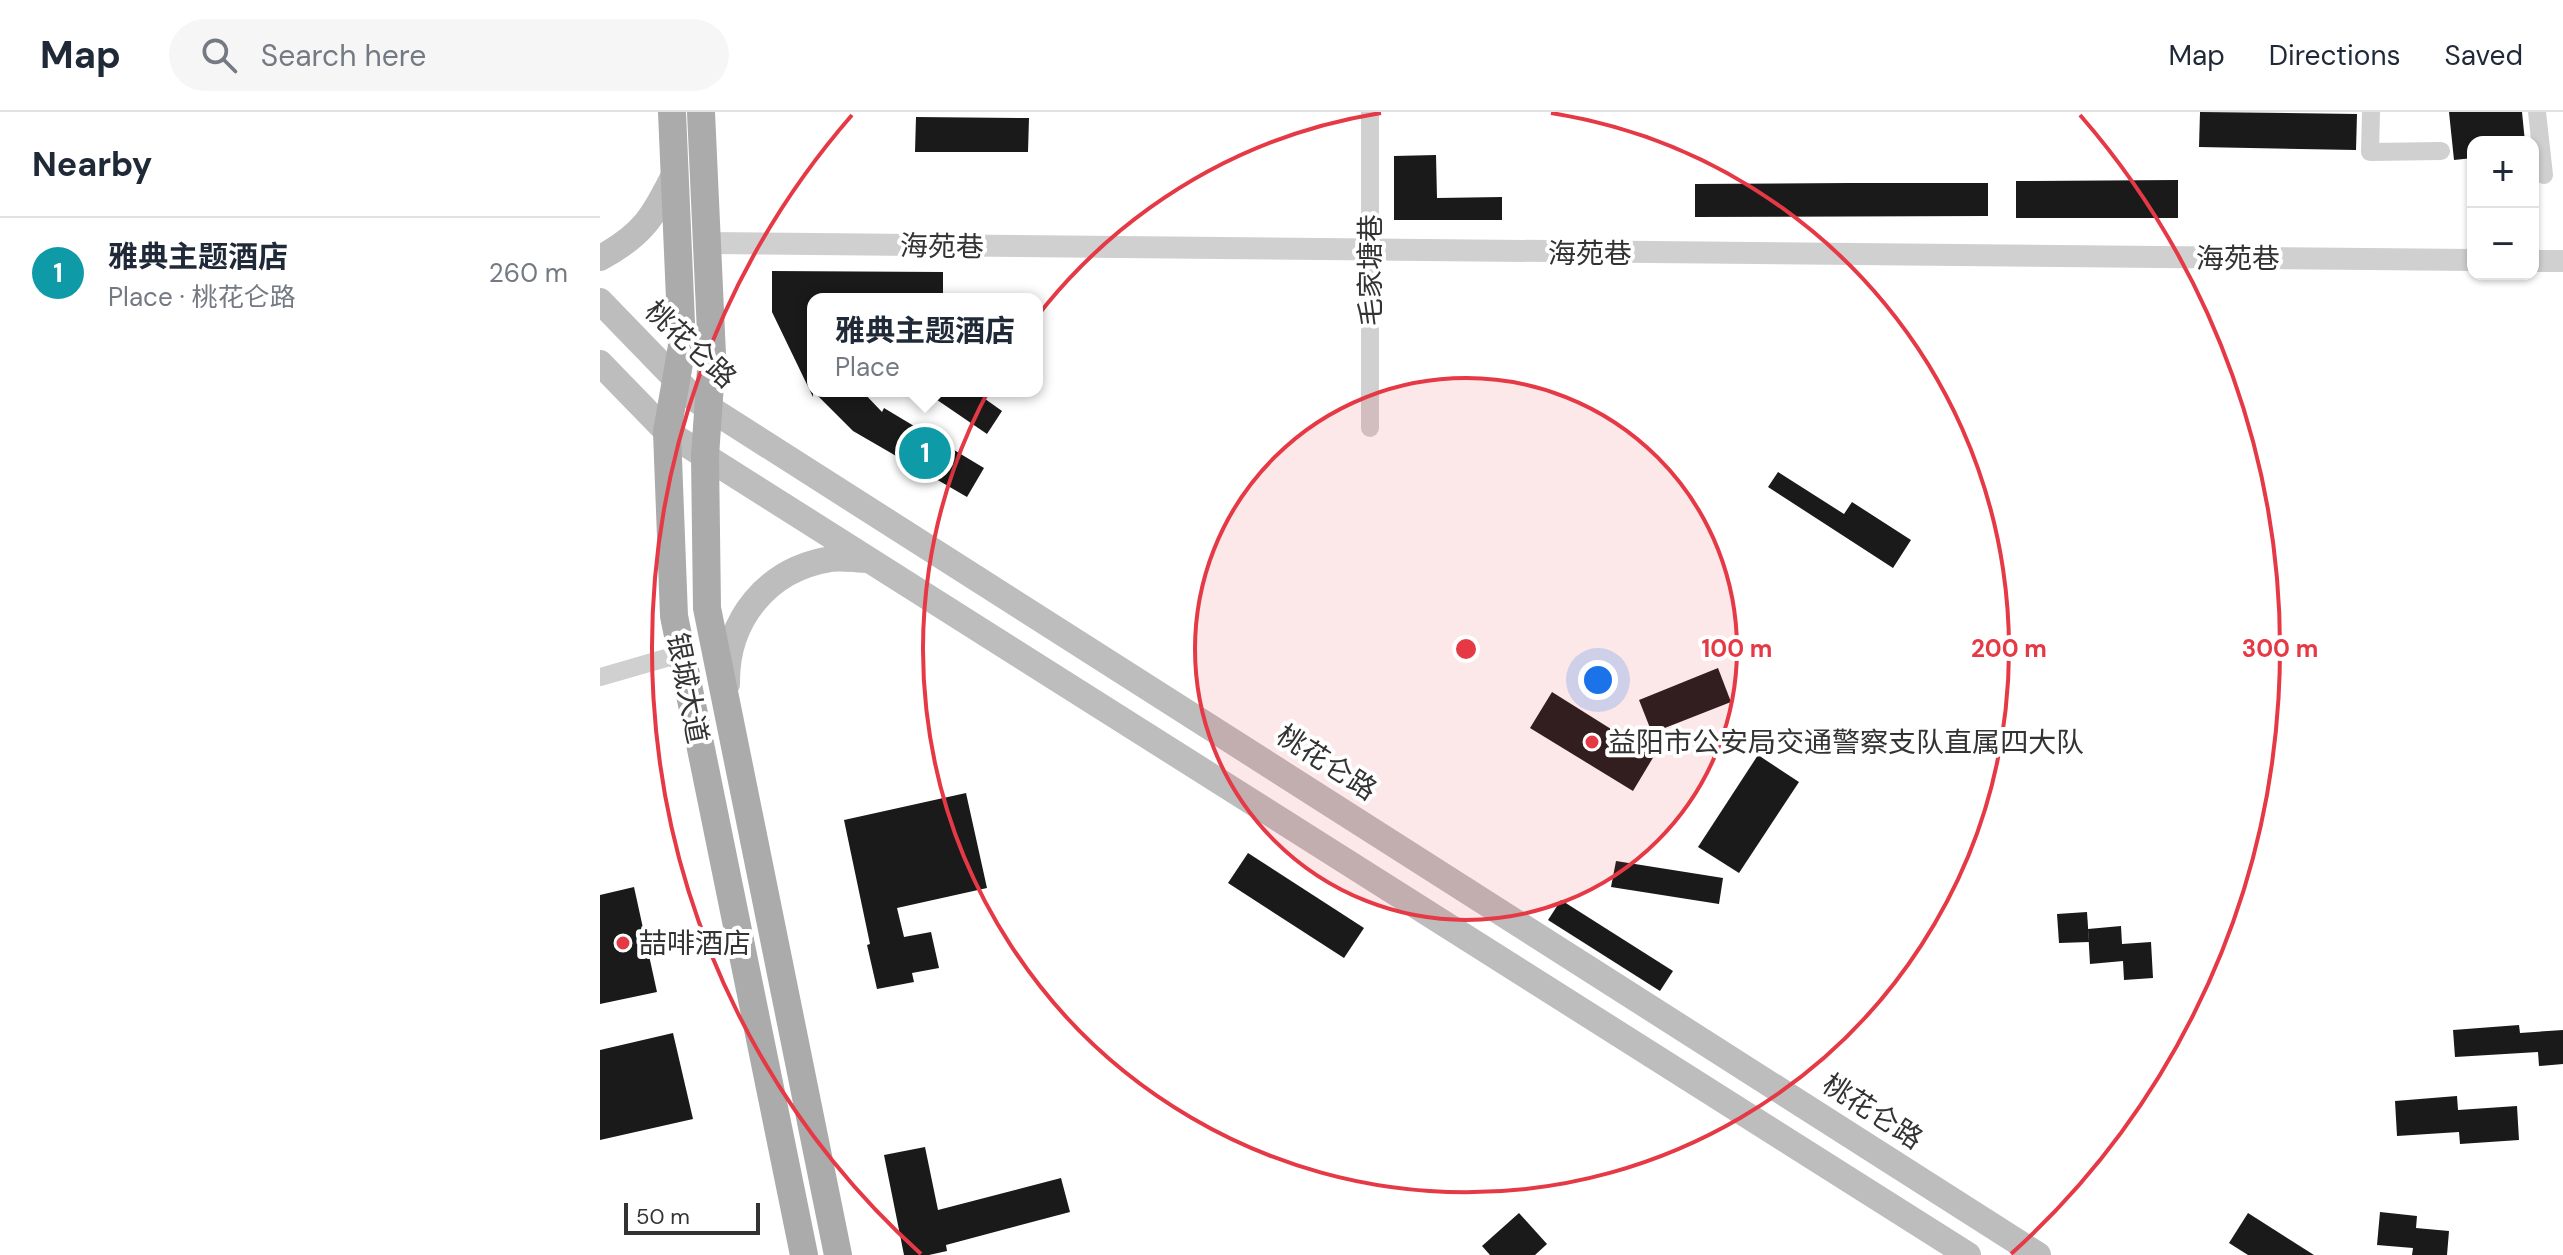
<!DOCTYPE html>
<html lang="en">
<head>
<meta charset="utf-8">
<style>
  body { margin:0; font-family:"DM Sans","Noto Sans SC",sans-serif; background:#f6f6f7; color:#1f2937 }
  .controls { position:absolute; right:24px; top:24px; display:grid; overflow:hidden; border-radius:16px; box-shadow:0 2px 6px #0004 }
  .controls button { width:72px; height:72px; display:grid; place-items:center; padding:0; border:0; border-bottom:2px solid #e0e1e3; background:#fff; color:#1f2937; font:40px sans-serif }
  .scale { position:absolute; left:24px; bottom:20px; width:136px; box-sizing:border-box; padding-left:8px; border:4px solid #333; border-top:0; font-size:22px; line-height:28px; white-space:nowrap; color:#333; -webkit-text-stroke:6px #fff; paint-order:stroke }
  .you { position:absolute; left:998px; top:568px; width:28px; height:28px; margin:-20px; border:6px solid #fff; border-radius:50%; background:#1a73e8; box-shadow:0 0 0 12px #1a73e833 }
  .badge { display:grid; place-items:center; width:52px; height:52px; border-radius:50%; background:#0b8043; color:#fff; font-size:26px; font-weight:700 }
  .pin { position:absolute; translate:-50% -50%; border:4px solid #fff; box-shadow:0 2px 8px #0006 }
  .popup { position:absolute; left:207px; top:181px; width:236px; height:104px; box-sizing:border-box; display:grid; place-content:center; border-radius:16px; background:#fff; filter:drop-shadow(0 2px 6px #0005); font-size:26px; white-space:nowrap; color:#747a83 }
  .popup b { font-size:30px; color:#1f2937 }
  .popup::after { content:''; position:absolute; left:50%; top:100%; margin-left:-16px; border:16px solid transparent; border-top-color:#fff }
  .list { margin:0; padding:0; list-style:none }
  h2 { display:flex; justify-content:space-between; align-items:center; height:104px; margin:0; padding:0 32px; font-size:34px }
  h2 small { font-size:26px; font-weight:400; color:#747a83 }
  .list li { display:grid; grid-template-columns:52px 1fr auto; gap:24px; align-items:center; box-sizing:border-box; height:112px; padding:0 32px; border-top:2px solid #e0e1e3 }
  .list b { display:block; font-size:30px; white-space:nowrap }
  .list p { margin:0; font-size:26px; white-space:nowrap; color:#747a83 }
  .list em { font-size:26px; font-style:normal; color:#747a83 }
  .icon { flex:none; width:44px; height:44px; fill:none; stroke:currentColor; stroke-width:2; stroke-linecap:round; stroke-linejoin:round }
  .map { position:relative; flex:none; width:1963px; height:1143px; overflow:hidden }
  header { display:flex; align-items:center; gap:48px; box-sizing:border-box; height:112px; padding:0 40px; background:#fff; border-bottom:2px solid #e0e1e3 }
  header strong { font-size:38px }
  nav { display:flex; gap:44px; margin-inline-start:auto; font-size:28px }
  .search { width:560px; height:72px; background:#f6f6f7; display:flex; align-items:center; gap:20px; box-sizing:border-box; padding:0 28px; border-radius:44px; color:#747a83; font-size:30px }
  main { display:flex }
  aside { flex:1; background:#fff }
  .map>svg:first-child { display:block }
  .building { fill:#1a1a1a }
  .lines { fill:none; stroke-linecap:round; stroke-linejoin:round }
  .minor { stroke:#d0d0d0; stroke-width:18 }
  .tertiary { stroke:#d0d0d0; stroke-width:22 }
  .secondary { stroke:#bdbdbd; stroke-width:26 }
  .primary { stroke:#ababab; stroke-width:28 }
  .ring { fill:none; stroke:#e63946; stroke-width:4 }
  .poi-dot { fill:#e63946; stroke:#fff; stroke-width:3 }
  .labels { text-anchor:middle; stroke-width:8; stroke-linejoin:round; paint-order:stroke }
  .street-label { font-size:28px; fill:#333; stroke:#fff }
  .poi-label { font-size:28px; fill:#333; stroke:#fff; text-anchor:start }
  .centre { fill:#e63946; stroke:#fff; stroke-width:4 }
  .ring-label { font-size:24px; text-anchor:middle; font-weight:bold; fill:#e63946; stroke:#fff; stroke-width:8; stroke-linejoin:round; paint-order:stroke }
</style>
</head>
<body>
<header>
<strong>Map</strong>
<div class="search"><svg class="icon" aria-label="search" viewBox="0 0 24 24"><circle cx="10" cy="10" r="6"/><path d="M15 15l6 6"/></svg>Search here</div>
<nav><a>Map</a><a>Directions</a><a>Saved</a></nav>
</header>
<main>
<aside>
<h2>Nearby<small></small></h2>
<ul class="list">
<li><span class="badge" style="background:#0f9aa8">1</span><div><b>雅典主题酒店</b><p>Place · 桃花仑路</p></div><em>260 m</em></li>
</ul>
</aside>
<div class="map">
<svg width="1963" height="1143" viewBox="0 0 1963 1143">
  <rect width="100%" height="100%" fill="#fff"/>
  <g class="building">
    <path d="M1600,0l157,2 -1,36 -157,-3z"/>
    <path d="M1849,0h73l3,30h-52v16l-19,2z"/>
    <path d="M316,5l113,1 -1,34h-113z"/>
    <path d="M836,43l1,43 65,-1v23h-108v-64z"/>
    <path d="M1578,68v38h-162v-37z"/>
    <path d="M1250,71h138v33l-293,1v-33z"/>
    <path d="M172,159l171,1v27h-130v92h49l20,21 2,-4 100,60 -17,29 -114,-66 -40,-40v6l-41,-85z"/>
    <path d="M324,279h50l28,20 -15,23z"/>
    <path d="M1178,360l66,42 8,-12 59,38 -18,28 -125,-81z"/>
    <path d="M1118,556l13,34 -79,31 -13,-33z"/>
    <path d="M952,580l102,64 -21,35 -103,-63z"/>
    <path d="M1158,643l41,27 -60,91 -41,-26z"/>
    <path d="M366,681l21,95 -90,20 7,29 27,-5 8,36 -27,5 2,9 -37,7 -10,-44 3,-1 -26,-124z"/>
    <path d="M648,741l116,75 -20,30 -116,-75z"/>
    <path d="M1016,749l107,17 -4,26 -108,-17z"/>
    <path d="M34,775l23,105 -57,12v-109z"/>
    <path d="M961,788l112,71 -13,20 -112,-71z"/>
    <path d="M1487,800l2,30 -30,1 -2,-29z"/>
    <path d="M1521,814l1,18 29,-2 2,36 -29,2 -1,-19 -33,3 -2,-35z"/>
    <path d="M1919,913l1,8 43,-3v34l-24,2 -1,-14 -83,5 -2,-27z"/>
    <path d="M73,921l20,86 -93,21v-90z"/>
    <path d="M1857,984l1,14 59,-4 2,34 -59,4 -1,-12 -62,4 -2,-35z"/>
    <path d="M325,1035l13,63 123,-32 9,34 -124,33 1,6 -18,4h-25l-20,-100z"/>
    <path d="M1780,1100l37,4 -1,12 33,3 -2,24h-35l1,-7 -36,-3z"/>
    <path d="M919,1101l28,31 -12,11h-45l-8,-9z"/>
    <path d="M1648,1101l66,42h-66l-19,-12z"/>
  </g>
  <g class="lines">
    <g class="minor">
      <path d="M770,0v316"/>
      <path d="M1771,0l-1,40 71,-1"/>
      <path d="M1937,0l7,63"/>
      <path d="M0,565l80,-23"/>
    </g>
    <g class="tertiary">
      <path d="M107,131l1766,17"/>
      <path d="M1933,149h30"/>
    </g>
    <g class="secondary">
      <path d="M0,146c43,-23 54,-42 75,-85"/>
      <path d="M0,189l95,98 1343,856"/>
      <path d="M0,251l67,69 1301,823"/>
      <path d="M127,572c-1,-64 40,-115 104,-125 11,-2 25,1 37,1"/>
    </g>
    <g class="primary">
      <path d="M72,0l10,234 -15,86 7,184 130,639"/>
      <path d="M101,0l11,243 -7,101 2,152 131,647"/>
    </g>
  </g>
  <circle cx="866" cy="537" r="271" fill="#e63946" fill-opacity=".12"/>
  <g class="ring">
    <circle cx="866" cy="537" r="271"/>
    <path d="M951 1A543 543 0 1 1 781 1"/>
    <path d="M321 1142A814 814 0 0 1 252 3M1480 3A814 814 0 0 1 1411 1142"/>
  </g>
  <g class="poi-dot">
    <circle cx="992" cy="630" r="8"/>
    <circle cx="23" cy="831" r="8"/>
  </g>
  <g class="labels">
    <g class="street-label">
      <text transform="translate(342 134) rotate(1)" y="10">海苑巷</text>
      <text x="990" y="151">海苑巷</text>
      <text x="1638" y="156">海苑巷</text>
      <text transform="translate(770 158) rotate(-90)" y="10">毛家塘巷</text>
      <text transform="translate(91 232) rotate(43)" y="10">桃花仑路</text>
      <text transform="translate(88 576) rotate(79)" y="10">银城大道</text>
      <text transform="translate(727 650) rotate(33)" y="10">桃花仑路</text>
      <text transform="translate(1273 999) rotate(33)" y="10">桃花仑路</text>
    </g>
    <g class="poi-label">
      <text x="1008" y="640">益阳市公安局交通警察支队直属四大队</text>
      <text x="39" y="841">喆啡酒店</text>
    </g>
  </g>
  <circle cx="866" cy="537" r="12" class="centre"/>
  <g class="ring-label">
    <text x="1137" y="545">100 m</text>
    <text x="1409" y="545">200 m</text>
    <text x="1680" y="545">300 m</text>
  </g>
</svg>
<div class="controls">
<button>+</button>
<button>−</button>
</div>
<div class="scale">50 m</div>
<div class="you"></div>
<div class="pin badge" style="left:325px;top:341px;background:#0f9aa8">1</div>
<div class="popup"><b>雅典主题酒店</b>Place</div>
</div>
</main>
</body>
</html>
